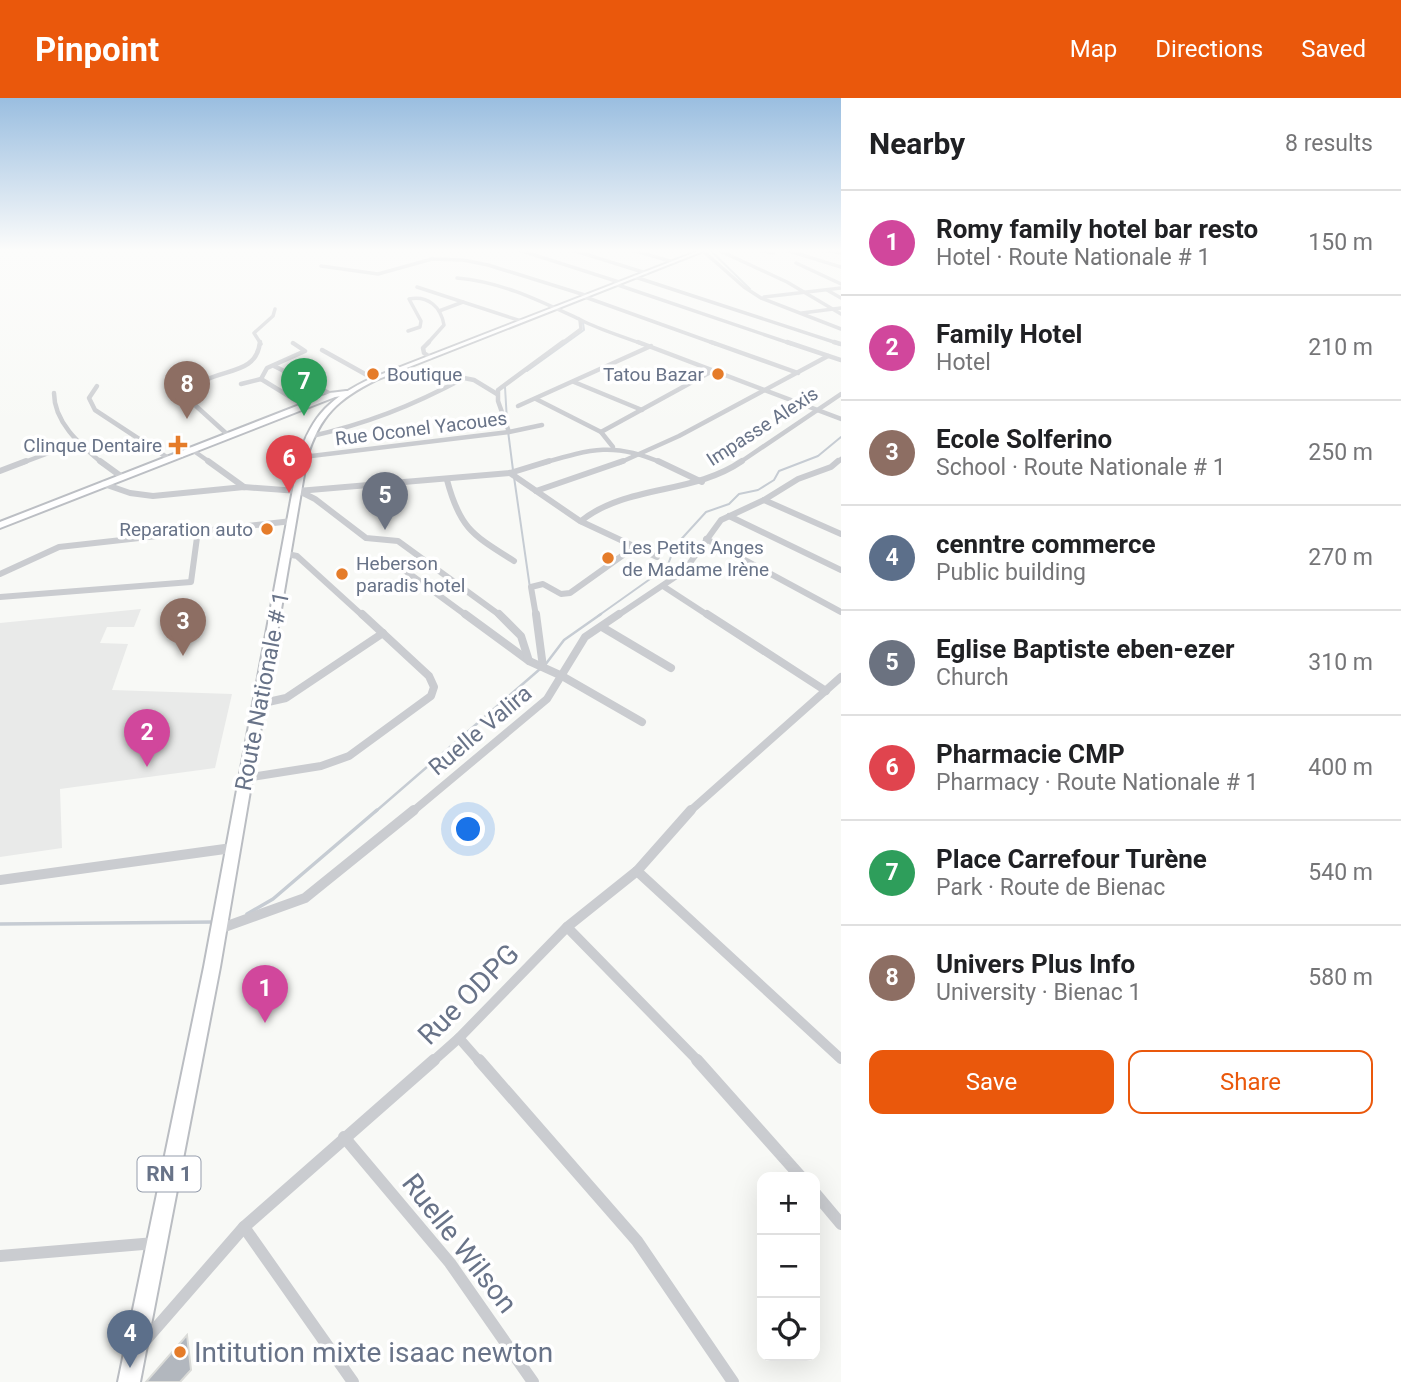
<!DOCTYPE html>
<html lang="en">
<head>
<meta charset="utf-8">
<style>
  body { margin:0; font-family:Roboto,sans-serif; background:#f6f6f6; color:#202124 }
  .controls { position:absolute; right:21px; bottom:21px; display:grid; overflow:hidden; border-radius:14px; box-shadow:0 7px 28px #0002 }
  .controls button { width:63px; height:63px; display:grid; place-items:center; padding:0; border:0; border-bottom:2px solid #e0e0e0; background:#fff; color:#202124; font:35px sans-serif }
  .you { position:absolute; left:469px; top:732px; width:24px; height:24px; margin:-18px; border:5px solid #fff; border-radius:50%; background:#1a73e8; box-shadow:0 0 0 10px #1a73e833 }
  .badge { display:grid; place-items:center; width:46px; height:46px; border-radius:50%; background:#ea580c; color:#fff; font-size:23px; font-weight:700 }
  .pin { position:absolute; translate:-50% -58px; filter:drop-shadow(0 2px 4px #0008) }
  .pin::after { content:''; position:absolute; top:37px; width:24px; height:21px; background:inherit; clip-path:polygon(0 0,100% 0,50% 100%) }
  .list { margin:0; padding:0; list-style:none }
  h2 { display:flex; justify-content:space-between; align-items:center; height:91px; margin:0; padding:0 28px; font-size:30px }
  h2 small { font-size:23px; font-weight:400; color:#757577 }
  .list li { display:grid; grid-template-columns:46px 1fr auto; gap:21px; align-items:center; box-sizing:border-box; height:105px; padding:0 28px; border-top:2px solid #e0e0e0 }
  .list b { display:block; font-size:26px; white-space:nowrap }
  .list p { margin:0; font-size:23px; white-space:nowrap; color:#757577 }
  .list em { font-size:23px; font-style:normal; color:#757577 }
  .actions { display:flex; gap:14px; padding:21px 28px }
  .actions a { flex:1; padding:16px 0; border:2px solid #ea580c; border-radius:14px; text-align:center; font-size:24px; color:#ea580c }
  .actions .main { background:#ea580c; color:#fff }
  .icon { flex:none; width:38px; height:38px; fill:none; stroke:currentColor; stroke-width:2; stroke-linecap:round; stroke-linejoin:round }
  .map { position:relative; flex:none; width:841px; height:1284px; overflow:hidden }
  header { display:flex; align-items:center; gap:42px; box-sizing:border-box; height:98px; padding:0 35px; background:#ea580c; color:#fff }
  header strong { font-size:33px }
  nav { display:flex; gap:38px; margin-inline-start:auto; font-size:24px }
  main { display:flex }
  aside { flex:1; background:#fff }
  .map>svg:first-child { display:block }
  .built { fill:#e9eae9 }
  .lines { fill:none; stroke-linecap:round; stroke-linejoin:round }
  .stream-far2 { stroke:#c6ccd3; stroke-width:2 }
  .stream-far1 { stroke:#c6ccd3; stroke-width:2.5 }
  .stream { stroke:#c6ccd3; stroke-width:3.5 }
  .building { fill:#b2b7be; stroke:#dadbd8; stroke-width:2 }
  .secondary-casing { stroke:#bcbfc4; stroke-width:4 }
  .primary-casing { stroke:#babdc2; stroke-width:4 }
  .street-far5 { stroke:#caccd0; stroke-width:3.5 }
  .street-far4 { stroke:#caccd0; stroke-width:4.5 }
  .street-far3 { stroke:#caccd0; stroke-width:6 }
  .street-far2 { stroke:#caccd0; stroke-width:8 }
  .street-far1 { stroke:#caccd0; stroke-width:10 }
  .street { stroke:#caccd0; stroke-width:12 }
  .secondary { fill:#fff; fill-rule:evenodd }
  .primary { fill:#fff; fill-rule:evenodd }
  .poi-dot { fill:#e57c2a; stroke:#fff; stroke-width:2.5 }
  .labels { text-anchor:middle; stroke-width:7; stroke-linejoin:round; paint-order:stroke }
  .far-poi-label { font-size:19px; fill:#687388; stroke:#fff; text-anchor:start }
  .far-street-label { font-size:19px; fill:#687388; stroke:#fff }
  .shield { fill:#fff; stroke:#959dac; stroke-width:2 }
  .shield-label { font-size:21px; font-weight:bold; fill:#687388 }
  .street-label { font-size:23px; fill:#687388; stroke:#fff }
  .near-street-label { font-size:28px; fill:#687388; stroke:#fff }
  .near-poi-label { font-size:28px; fill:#687388; stroke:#fff; text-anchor:start }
</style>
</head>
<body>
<header>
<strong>Pinpoint</strong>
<nav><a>Map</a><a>Directions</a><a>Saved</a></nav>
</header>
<main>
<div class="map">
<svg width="841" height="1284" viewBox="0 0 841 1284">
  <rect width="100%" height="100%" fill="#f8f9f6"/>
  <path class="built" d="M141,511l-7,18h-27l-7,16 28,1 -16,46 120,4 -17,74 -155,21 2,59 -62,9v-234z"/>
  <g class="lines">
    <g class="stream-far2">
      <path d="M710,152l40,39"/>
      <path d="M527,273l57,-41 -1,-7"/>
      <path d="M505,289l2,34"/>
      <path d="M508,333l5,39"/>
      <path d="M514,379l16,111"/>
      <path d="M598,518l69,-49 8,-21 31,-34 23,-8 10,-10 19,-4 16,-10 5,-9 39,-15 23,-19"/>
    </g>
    <g class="stream-far1">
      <path d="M545,567l19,-25 37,-26"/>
      <path d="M375,714l165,-143"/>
    </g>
    <g class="stream">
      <path d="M247,816l26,-15 104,-89"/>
      <path d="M0,826l214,-2"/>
    </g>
  </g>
  <path class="building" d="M187,1237l4,35 -11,12h-34z"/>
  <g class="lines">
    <g class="secondary-casing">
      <path id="secondary" d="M346,293h3v4l-14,2 -335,131v-6l330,-129z"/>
    </g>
    <g class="primary-casing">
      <path id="primary" d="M701,152h5l-330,130c-38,19 -56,35 -69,77l-87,510 -80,415h-22l86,-415 95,-510c13,-43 33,-60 73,-79z"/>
    </g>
    <g class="street-far5">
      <path d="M519,152l100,32"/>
      <path d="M572,152l74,23"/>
      <path d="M632,152l41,12"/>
      <path d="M702,152l42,37 17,11 80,31"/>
      <path d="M718,152l69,32 54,32"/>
      <path d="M760,152l13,3"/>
      <path d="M786,152l55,17"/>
      <path d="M825,152l16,3"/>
      <path d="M796,165l45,21"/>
      <path d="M321,168l57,8 54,-15 31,1 25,5 100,31"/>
      <path d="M635,179l205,67"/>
      <path d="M457,180c46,4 83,23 124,42 19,10 41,16 61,24"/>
      <path d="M615,186l177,60"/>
      <path d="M417,189l104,34"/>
      <path d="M827,192l14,8"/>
      <path d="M585,199l131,47"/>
      <path d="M764,199l77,-9"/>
      <path d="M439,213l24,-9"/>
      <path d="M802,215l39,-5"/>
      <path d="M408,233l12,-4 1,-6 -12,-22c19,-4 32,8 35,26l-17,19"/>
      <path d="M261,246l-7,-11 19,-17 2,-7"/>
      <path d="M561,246l20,-15 -1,-9"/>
    </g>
    <g class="street-far4">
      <path d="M429,244l-6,6 1,5 6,4"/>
      <path d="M638,244l203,77"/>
      <path d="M711,244l87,31"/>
      <path d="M787,244l54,18"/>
      <path d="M834,244l7,2"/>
      <path d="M322,252l52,29"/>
      <path d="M274,268l59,29"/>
      <path d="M261,281l44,27"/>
      <path d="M574,284l68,28"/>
      <path d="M241,286l20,-5 6,-11 38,-17 -12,-8"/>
      <path d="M97,288l-8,12 6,12 73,48"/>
      <path d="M54,295c0,30 27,52 48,70"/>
      <path d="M536,301l65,33 12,15"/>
      <path d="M518,308l133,-60"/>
      <path d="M509,334l-11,-31v-11l65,-48"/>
      <path d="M601,334l113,-62"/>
      <path d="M228,337l-32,-29 -8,-11c21,-31 68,-14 72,-53"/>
      <path d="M308,339c58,-13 104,-31 156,-59l10,2 23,14"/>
      <path d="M191,351l20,14"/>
      <path d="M303,359l206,-25 33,-7"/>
      <path d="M22,365l56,-21"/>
      <path d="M543,365c48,-14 71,-21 119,0"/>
      <path d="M619,365l60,-27 149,-80"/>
      <path d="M739,365l102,-69"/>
      <path d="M836,365l5,-4"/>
    </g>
    <g class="street-far3">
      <path d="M100,363l22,16"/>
      <path d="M208,363l36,26"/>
      <path d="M658,363l44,21"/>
      <path d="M0,373l26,-10"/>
      <path d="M510,375l70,48 77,36"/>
      <path d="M447,382c13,49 26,55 67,81"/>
      <path d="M104,386l26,9 23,3 91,-9 54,4 212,-18 39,-12"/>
      <path d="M536,393l87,-30"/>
      <path d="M301,394l14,7 51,39 32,3 103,75"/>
      <path d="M764,402l77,34"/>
      <path d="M729,418l112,54"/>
      <path d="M581,423c46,-37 112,-26 161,-60"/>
      <path d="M706,441l135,73"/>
      <path d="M287,456l10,2 66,60"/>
      <path d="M403,471l64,47"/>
      <path d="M0,476l59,-27 233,-26"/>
      <path d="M663,488l46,30"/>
      <path d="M0,499l191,-15 7,-52"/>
      <path d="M536,518l-5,-29 12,-3 18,10 9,-1 63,-45"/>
      <path d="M617,518l67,-45 37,-51 43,-20 34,-21 33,-12 7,-6"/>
    </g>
    <g class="street-far2">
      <path d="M465,516l64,47 33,15 80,46"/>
      <path d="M499,516l22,22 8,25"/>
      <path d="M536,516l7,53"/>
      <path d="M707,516l119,77"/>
      <path d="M602,529l69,41"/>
      <path d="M259,606l27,-6 97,-65"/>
      <path d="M245,680l76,-12 28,-10 82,-60 3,-9 -5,-11 -67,-62"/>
      <path d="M412,714l135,-113 38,-62 34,-23"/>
      <path d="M689,714l152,-135"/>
    </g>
    <g class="street-far1">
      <path d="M637,773l204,188"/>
      <path d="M0,782l232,-32"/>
      <path d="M567,829l132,135"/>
      <path d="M219,831l86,-31 109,-88"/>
      <path d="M459,940l21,24"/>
      <path d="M432,964l27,-24 108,-111 70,-56 54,-61"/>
    </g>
    <g class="street">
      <path d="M479,962l158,181 96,141"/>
      <path d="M697,962l104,117"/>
      <path d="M344,1039l106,126 83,119"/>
      <path d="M815,1095l26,31"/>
      <path d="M244,1129l109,155"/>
      <path d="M0,1158l155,-13"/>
      <path d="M143,1245l101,-116 190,-167"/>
    </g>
    <use href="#secondary" class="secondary"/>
    <use href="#primary" class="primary"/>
  </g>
  <linearGradient id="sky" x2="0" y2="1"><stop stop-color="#9abee0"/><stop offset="0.46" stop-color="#fcfcfb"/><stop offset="1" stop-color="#fcfcfb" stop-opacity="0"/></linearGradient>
  <rect width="841" height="331" fill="url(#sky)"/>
  <g class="poi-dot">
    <circle cx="373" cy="276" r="7"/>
    <circle cx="718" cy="276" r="7"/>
    <path d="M174.5 336.5h7v7h7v7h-7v7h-7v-7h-7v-7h7z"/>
    <circle cx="267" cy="431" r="7"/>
    <circle cx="608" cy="460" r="7"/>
    <circle cx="342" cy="476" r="7"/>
    <circle cx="180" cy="1254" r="7"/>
  </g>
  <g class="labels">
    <g class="far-poi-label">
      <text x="387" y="283">Boutique</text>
      <text x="704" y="283" text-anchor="end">Tatou Bazar</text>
      <text x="162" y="354" text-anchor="end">Clinque Dentaire</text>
      <text x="253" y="438" text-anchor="end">Reparation auto</text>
      <text x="622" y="456">Les Petits Anges<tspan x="622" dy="22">de Madame Irène</tspan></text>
      <text x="356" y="472">Heberson<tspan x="356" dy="22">paradis hotel</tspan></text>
    </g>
    <g class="far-street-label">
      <text transform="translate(762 328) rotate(-33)" y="7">Impasse Alexis</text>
      <text transform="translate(421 330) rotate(-7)" y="7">Rue Oconel Yacoues</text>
    </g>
    <rect class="shield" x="137.5" y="1058.5" width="63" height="35" rx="5"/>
    <g class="shield-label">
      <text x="169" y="1083">RN 1</text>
    </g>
    <g class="street-label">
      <text transform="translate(262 593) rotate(-79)" y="8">Route Nationale # 1</text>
      <text transform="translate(480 632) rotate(-40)" y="8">Ruelle Valira</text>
    </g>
    <g class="near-street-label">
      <text transform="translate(468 896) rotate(-45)" y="10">Rue ODPG</text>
      <text transform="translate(460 1145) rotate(52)" y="10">Ruelle Wilson</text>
    </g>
    <g class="near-poi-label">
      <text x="194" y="1264">Intitution mixte isaac newton</text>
    </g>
  </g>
</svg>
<div class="controls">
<button>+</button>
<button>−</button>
<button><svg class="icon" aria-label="locate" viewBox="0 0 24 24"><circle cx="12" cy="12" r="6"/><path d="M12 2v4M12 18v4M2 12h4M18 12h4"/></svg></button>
</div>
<div class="you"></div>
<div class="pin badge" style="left:265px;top:925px;background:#d1479c">1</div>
<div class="pin badge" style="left:147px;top:669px;background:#d1479c">2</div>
<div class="pin badge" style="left:183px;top:558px;background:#8d6e63">3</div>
<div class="pin badge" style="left:130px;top:1270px;background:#5c6f8a">4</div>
<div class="pin badge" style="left:385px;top:432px;background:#6b7280">5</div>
<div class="pin badge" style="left:289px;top:395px;background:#e0444e">6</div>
<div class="pin badge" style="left:304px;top:318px;background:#2e9e5b">7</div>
<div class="pin badge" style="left:187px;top:321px;background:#8d6e63">8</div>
</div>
<aside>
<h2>Nearby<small>8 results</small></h2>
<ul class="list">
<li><span class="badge" style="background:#d1479c">1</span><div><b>Romy family hotel bar resto</b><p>Hotel · Route Nationale # 1</p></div><em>150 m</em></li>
<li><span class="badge" style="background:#d1479c">2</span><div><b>Family Hotel</b><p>Hotel</p></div><em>210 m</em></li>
<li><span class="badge" style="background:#8d6e63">3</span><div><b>Ecole Solferino</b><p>School · Route Nationale # 1</p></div><em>250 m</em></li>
<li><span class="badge" style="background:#5c6f8a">4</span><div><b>cenntre commerce</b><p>Public building</p></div><em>270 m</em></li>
<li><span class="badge" style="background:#6b7280">5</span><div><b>Eglise Baptiste eben-ezer</b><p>Church</p></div><em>310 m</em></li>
<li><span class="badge" style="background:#e0444e">6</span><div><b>Pharmacie CMP</b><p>Pharmacy · Route Nationale # 1</p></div><em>400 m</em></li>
<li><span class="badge" style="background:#2e9e5b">7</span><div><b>Place Carrefour Turène</b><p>Park · Route de Bienac</p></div><em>540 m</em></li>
<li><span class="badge" style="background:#8d6e63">8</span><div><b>Univers Plus Info</b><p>University · Bienac 1</p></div><em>580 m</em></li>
</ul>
<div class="actions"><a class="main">Save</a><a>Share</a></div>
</aside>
</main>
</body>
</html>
